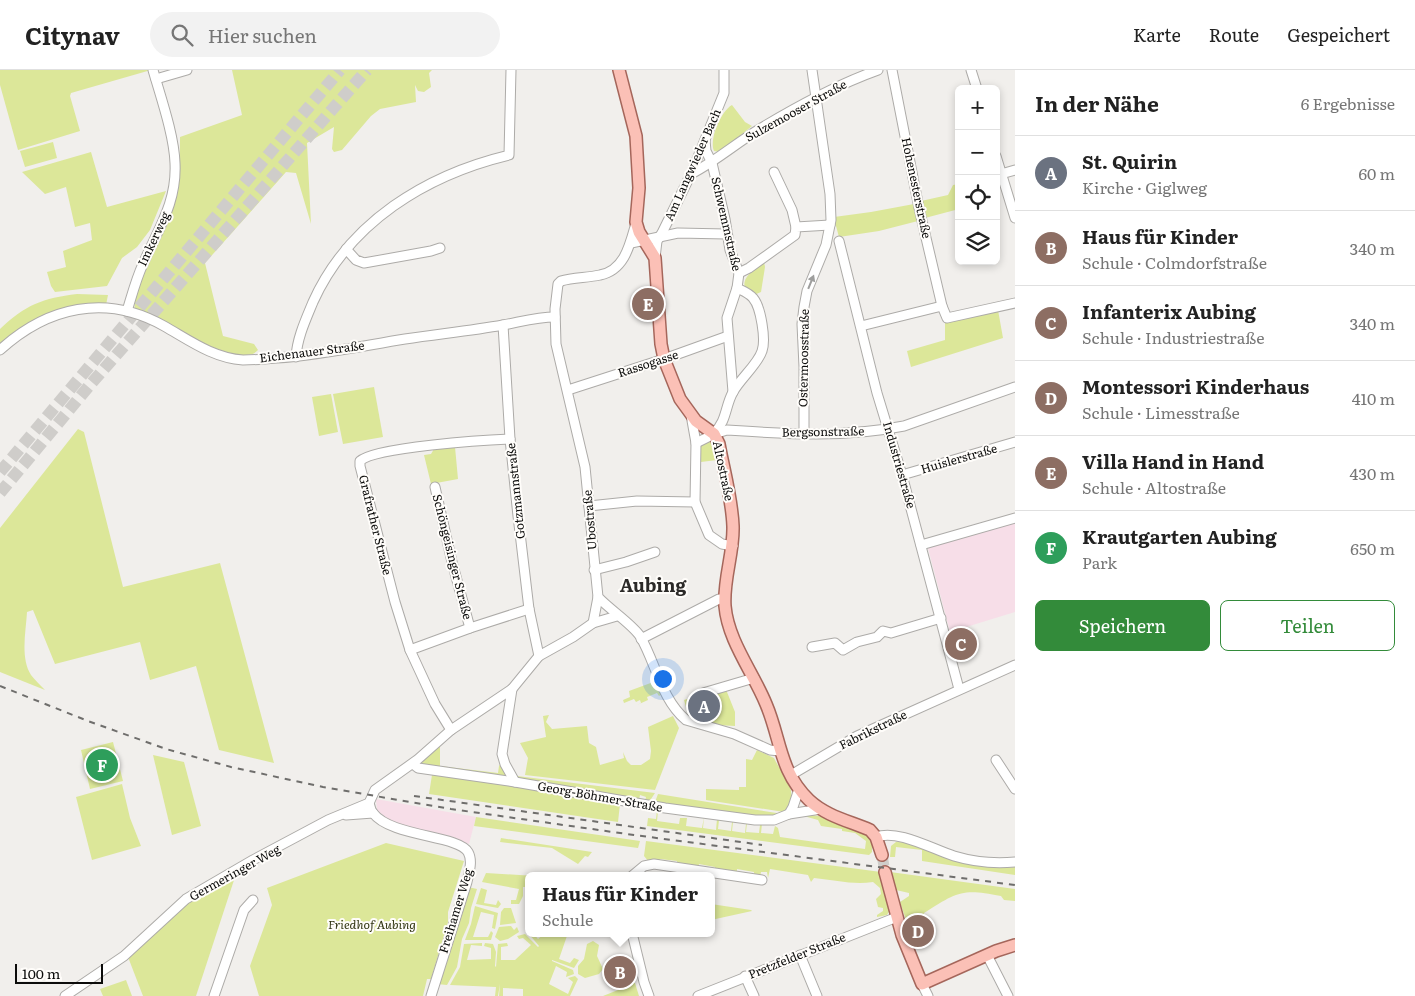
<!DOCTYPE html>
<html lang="de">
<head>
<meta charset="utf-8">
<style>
  body { margin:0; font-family:Literata,serif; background:#f2f2f2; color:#222 }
  .controls { position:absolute; right:15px; top:15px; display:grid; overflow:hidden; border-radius:8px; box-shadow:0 2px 8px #0003 }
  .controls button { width:45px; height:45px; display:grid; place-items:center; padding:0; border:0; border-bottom:1px solid #e0e0e0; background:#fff; color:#222; font:25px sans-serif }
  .scale { position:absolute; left:15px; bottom:12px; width:88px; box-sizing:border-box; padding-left:5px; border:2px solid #0c0c0b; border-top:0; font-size:14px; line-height:18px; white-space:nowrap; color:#0c0c0b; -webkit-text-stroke:4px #fffdfa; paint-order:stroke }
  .you { position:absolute; left:662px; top:608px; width:18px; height:18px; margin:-12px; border:4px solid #fff; border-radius:50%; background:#1a73e8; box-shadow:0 0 0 8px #1a73e833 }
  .badge { display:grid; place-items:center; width:32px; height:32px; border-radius:50%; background:#338b3a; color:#fff; font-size:16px; font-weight:700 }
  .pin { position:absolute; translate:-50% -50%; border:2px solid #fff; box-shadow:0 1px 5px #0006 }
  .popup { position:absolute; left:525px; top:802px; width:190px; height:65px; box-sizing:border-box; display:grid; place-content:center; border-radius:8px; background:#fff; filter:drop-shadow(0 1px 4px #0005); font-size:16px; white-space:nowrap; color:#767676 }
  .popup b { font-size:19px; color:#222 }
  .popup::after { content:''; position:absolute; left:50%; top:100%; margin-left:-10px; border:10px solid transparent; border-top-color:#fff }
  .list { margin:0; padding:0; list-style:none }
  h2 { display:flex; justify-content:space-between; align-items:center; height:65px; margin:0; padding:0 20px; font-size:21px }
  h2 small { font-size:16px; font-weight:400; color:#767676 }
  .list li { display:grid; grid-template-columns:32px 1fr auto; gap:15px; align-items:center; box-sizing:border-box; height:75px; padding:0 20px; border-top:1px solid #e0e0e0 }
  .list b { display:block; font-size:19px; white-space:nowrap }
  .list p { margin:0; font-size:16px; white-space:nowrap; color:#767676 }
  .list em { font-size:16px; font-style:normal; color:#767676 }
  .actions { display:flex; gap:10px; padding:15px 20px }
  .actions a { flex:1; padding:11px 0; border:1px solid #338b3a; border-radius:8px; text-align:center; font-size:18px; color:#338b3a }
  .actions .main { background:#338b3a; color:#fff }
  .icon { flex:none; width:28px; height:28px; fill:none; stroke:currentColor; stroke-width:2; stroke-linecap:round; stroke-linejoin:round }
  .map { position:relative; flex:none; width:1015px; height:926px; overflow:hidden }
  header { display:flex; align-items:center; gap:30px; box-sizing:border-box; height:70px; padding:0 25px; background:#fff; border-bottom:1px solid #e0e0e0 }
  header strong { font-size:24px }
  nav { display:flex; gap:28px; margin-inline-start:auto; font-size:18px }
  .search { width:350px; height:45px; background:#f2f2f2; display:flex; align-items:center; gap:12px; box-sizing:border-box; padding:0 18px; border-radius:28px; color:#767676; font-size:19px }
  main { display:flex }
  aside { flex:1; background:#fff }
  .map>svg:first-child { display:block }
  .industrial { fill:#f7dee8 }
  .green { fill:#dce799 }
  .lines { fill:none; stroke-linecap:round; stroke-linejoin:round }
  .major-tunnel { stroke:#cfcdca; stroke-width:11; stroke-dasharray:11 5.5; stroke-linecap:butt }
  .highway-tunnel { stroke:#cfcdca; stroke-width:12; stroke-dasharray:12 6; stroke-linecap:butt }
  .minor-casing { stroke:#adaba8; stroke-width:11 }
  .major-casing { stroke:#a5665b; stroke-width:14 }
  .minor { stroke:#fff; stroke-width:9 }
  .major { stroke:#fbc0b6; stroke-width:11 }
  .rail { stroke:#6f6e6c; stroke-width:2; stroke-dasharray:6 6; stroke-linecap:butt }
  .oneway { fill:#9e9e9d }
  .labels { text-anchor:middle; stroke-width:4; stroke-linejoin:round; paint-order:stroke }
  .street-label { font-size:12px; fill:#0c0c0b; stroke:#fffdfa }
  .park-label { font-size:12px; font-style:italic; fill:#333713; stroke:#fffdfa }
  .district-label { font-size:18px; font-weight:bold; fill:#2c2a28; stroke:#fffdfa }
</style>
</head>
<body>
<header>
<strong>Citynav</strong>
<div class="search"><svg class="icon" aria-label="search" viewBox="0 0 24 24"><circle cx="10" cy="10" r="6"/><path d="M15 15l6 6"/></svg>Hier suchen</div>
<nav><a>Karte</a><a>Route</a><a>Gespeichert</a></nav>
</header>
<main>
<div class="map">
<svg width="1015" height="926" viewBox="0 0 1015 926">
  <rect width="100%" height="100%" fill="#f1efec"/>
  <g class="industrial">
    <path d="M1015,452v90l-65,20 -22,-84z"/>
    <path d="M376,729l100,18 -7,27 -14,-5 -49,-12 -15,-5 -14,-12z"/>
  </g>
  <g class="green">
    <path d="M0,0h151l-80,23 -1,3 10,35 -62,19 -18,-65z"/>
    <path d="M232,0h200l-3,3 2,14 -7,5 -6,-1 -3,-6 1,17 -36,7 -9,7 -29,34 -8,2 -2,-3 2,-22 -27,16 4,81 -15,-51 -10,-1 -81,91 18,73 31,8 4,6c-2,2 -4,4 -7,4 -21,8 -94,-33 -116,-44 -5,-33 25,-64 35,-93 9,-26 10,-52 10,-80l62,-22z"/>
    <path d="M732,35l13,17 7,4 -32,26 -6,-1c-5,-12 7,-40 18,-46z"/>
    <path d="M53,72l4,16 -32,9 -5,-16z"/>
    <path d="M91,82l16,55 59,-16 -16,39 -13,17 -15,11 -15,28 -52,6 -4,-6 -4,-14 19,-5 -3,-16 29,-11 -2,-17 -15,4 -9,-40 -21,7 -23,-22z"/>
    <path d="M959,114v25l-34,9 -4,-17 27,-6 5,-10z"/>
    <path d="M914,134l4,17 -39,10 -40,6 -3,-11 -4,-3 2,-6 37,-5z"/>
    <path d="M764,192l1,5 -4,25 -7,3c-22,-10 -1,-26 10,-33z"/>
    <path d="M77,224l31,1 -2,10c-48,2 -69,7 -106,40v-16c25,-24 43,-31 77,-35z"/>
    <path d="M998,240l5,28 -92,29 -4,-16 38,-11v-18z"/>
    <path d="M374,317l9,50 -40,7 -10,-50z"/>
    <path d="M331,324l7,38 -19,4 -7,-39z"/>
    <path d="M78,359l6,3 39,155 97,-24 54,200 -55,-13 -23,-84 -46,14 -10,-38 -85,22 -22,-54 -6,2c-1,19 -7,46 4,63 4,5 9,10 14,15l-45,-18v-144z"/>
    <path d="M710,371l4,5 3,14 -16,2v-16z"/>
    <path d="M455,377l3,32 -27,5 -7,-29 7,-1 3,-5z"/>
    <path d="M656,611l6,13 -3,2 -2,-3 -10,4 1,3 -11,5 4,-2 -1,-3 -4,2 -2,-3 -10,4 -1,-3 7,-3 -1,-6z"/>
    <path d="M725,617l10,25v14l-18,-1 -28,-8 -5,-17z"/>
    <path d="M549,645l-3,7 6,7 35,-3 2,17 7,4 4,18 24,-7 -1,-6 4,9 4,4h10l9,-6 1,-8 -3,-24 25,-11 6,12 -24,62 -130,-15 3,-17 -8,-15 26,-6 -3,-21z"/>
    <path d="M113,672l10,39 -33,8 -9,-39z"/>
    <path d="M439,675l1,2v19l58,7 1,-7 2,-3 6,13 -87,-12v-2z"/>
    <path d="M757,680l17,8c9,19 28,34 10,54l-78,-12v-11l33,1v-3h7v-28l6,1z"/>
    <path d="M153,685l31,7 17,64 -29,9z"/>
    <path d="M432,705l78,10 110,19 -2,18 -189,-28z"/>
    <path d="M517,706l138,17 -6,9 -4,-1 1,-4 -6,-2 -1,5 -117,-19z"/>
    <path d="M122,714l8,34 11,28 -49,14 -16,-63z"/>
    <path d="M658,724l125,20 -24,4 -104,-16z"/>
    <path d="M657,740l5,2 -4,-1 -1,10 22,3 1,-6h7l-1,8 16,2 2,-11 -1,11 13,2 1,-11h6v2l-4,-1 -1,9 13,2 1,-9 -4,-1 1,-2 8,1v3l-4,-1 -1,9 13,2 1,-9 -4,-1 1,-1 4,1 -1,9 13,1 1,-8 -3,-1h8h-3l-1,9 12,1 2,-8 3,2 2,9 85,12 1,-8 -11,-8 -13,-2v-2l-21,-3 -3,-6 -18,-5c15,-2 47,7 61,15 4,3 8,8 11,11v11l-3,3 -222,-29 1,-8 8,1z"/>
    <path d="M476,747l164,24 -2,7 -164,-22z"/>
    <path d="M501,768l91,14 -4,5 -3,-1 -7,8 -26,-16 -52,-6z"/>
    <path d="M646,771l235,31 9,38 -3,5 -10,2v-2l6,-4v-3l-5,-1 -2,-8 5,-5 -1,-6 -7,-6c-20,3 -38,-2 -59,-4l-3,4 -3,-7 -38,-6 -2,9 -1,-6h-6l-1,5 -6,-1v-4l-17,-3v5l-22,-3v-4l-16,-3 -1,4 -21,-3v-4l-17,-2 -1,4 -10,-1 -5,-6z"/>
    <path d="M896,772c17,0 30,8 45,14 23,9 50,12 74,11v8l-93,-14v-11l-26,-3 -1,10h-5l1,-11z"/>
    <path d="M386,773l78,18 -16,51v10l-17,57h-4l-4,17h-164l-9,-30 22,-61 -5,-17z"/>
    <path d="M890,802l125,17v12l-11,-1 -3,-4c-39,-8 -44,-4 -77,17v7l-16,6 -8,-24 9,-6v-3l-13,-3z"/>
    <path d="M486,803l49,3h-6v29l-4,-3v-15h-2v9l-4,8h-8v-4h5l3,-11 -37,-7z"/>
    <path d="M235,807l-39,119h-53l-15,-39 67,-60z"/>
    <path d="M468,817l9,2 -6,19 -2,15 -7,16 -5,28 -10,18 -10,-1z"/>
    <path d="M481,818l6,2 -3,13 12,2 2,-5 3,4 -3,4 -22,-4z"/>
    <path d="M711,834l40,6 1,1 -41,9z"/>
    <path d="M475,836l23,7 -3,16 -3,-1 2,-13 -13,-3 -8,25h15l3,-6 2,2 -2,7h-26l6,-16z"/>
    <path d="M504,838h7l5,15 -16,2 1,-13z"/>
    <path d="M511,856l3,4 3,-3 2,5 -11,7 -8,2 -5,-4 4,-10z"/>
    <path d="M529,859v4h4l5,6 7,-6h23l-9,26 11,4 4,-5 5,2 -5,8 -22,-8v1l21,9 1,4 -8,3 1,-5 -11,-6 -7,18 19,10 5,-12 -5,-4 7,-2 3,3 -8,17h-47v-7l-20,-1v8h-4l1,-12 -2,12h-3l1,-9 -46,-2 10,-18 4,-23 18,-1v3l-11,-1 -4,15 24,-1v-11l-7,-2 1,-3 8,1 3,8 -1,14 1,1 2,-23 9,-1 1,3 -7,1v13h14l16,-15 -8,-7 -4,1 -2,-3 8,-2 13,13 1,-1 -10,-12z"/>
    <path d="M593,871l6,4 -2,11 6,13 -4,5 -14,4 -7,-4v-8l6,-7 3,-15z"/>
    <path d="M633,907v6h2l4,13h-36l25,-10 -1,-2 3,-1 -2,-5z"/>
    <path d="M126,910l6,16h-29l-3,-7z"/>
  </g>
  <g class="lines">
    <path class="major-tunnel" d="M882,785l3,17"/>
    <g class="highway-tunnel">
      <path d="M0,402l340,-402"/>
      <path d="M0,423l89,-107 278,-316"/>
    </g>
    <g class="minor-casing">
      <g id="minor">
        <path d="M892,0l27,138 23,98"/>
        <path d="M971,0l6,19"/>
        <path d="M156,9l31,-9"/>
        <path d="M705,70l1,11 6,12 13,56 5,31 9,23 -2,15c6,3 12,5 16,10 8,9 13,42 9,53 -4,13 -22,28 -29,41 -8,14 -6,29 -19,41"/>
        <path d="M996,86l19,62"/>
        <path d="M774,102l18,38 4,17"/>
        <path d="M691,104c25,-13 44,-30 67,-44 38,-23 78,-45 120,-60"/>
        <path d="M1001,104l14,-4"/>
        <path d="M636,153c-6,21 -11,47 -36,52 -13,3 -27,2 -39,6l-3,3 -3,25 1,35 29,123 13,130c11,12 34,27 42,39 16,27 21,63 46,84l48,14 36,16 10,1"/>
        <path d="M839,171l38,152 25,82 57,214"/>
        <path d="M631,173l47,-10 48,1"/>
        <path d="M346,179l10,11 8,3 67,-12 9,-3"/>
        <path d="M655,188l2,-17 5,-8 29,-59 33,-81v-23"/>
        <path d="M739,203l10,-5 46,-33 1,-8 34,-2"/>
        <path d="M127,241c5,-16 9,-32 16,-47 15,-35 34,-61 32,-101 -1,-28 -14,-65 -22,-93"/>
        <path d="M503,255l7,114 8,77 11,93 10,47"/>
        <path d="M861,256l81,-20 5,12 68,-15"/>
        <path d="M0,280c47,-43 106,-57 164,-24 25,14 49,32 79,34 11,0 23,-1 34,-2 43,-3 85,-12 128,-19 32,-5 65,-8 98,-14 17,-3 34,-8 52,-8"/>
        <path d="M296,287c1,-19 10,-38 17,-55 36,-80 113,-127 196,-147l2,-85"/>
        <path d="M568,320l96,-31 64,-23"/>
        <path d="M733,322l-6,-74 10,-30"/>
        <path d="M691,345l5,28 -1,59 14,33 13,9 11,2"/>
        <path d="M804,365v-68l-2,-43 2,-17 3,-16 19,-46 5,-25 -1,-26 -18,-124"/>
        <path d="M696,373l18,-9 13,-4c61,4 116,8 177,-4l111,-39"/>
        <path d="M902,405l113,-33"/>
        <path d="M435,417l17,75 18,66"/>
        <path d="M589,436l48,-5 58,1"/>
        <path d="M921,475l94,-27"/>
        <path d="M594,500l32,-8 29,-10"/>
        <path d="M593,553l5,-26"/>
        <path d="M641,569l78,-40h6"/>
        <path d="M812,577l23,-4 8,7 14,-8 20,-5 6,-6 8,2 50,-15"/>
        <path d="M410,580l60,-22 59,-19"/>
        <path d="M512,619l-10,65 3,10 10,18"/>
        <path d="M703,623l51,-15"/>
        <path d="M451,660l-16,-26 -25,-54 -15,-48 -35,-136v-5c15,-14 125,-21 150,-22"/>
        <path d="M996,690l19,29"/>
        <path d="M413,694l5,4 97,14 150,26 90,12h19l15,-6 32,-5"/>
        <path d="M791,705l66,-39 158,-71"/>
        <path d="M369,733c1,3 2,8 4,10 18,24 85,22 95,39 5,9 1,20 -1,30l-36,114"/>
        <path d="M789,744l4,-7 6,-18"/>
        <path d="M346,745l27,-2"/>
        <path d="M876,767c22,-8 56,12 78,19 20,6 40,8 61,6"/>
        <path d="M632,806l12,-10 10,-2 108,16"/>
        <path d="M632,863l12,49 5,14"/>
        <path d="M800,885l17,41"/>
        <path d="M987,885l21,41"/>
        <path d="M745,906l9,20"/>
        <path d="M922,914l6,12"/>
        <path d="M65,926l59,-40 62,-57 67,-39 75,-40 41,-17 6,-13 42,-30 34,-30 61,-41 27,-33 34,-19 20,-14 24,-7"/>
        <path d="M214,926l30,-86 9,-10"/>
        <path d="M698,926l199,-79"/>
      </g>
    </g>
    <g class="major-casing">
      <g id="major">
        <path d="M619,0l17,66 3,52 -3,34 3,10 16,26 6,86 3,15 16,40 16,22 18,13 5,10c5,27 13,55 14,82 1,27 -10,53 -8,80 3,35 28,66 41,98 15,35 13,67 43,96 17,16 40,21 61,30l6,7 6,18"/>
        <path d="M885,802l17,63 20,49 74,-33 19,-6"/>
      </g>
    </g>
    <use href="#minor" class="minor"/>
    <use href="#major" class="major"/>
    <g class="rail">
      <path d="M0,616l88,35 78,28 65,18 92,20 128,22 183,26 381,50"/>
      <path d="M414,726l348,49"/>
    </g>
  </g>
  <defs><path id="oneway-solid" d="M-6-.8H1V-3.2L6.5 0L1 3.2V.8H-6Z" transform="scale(1.25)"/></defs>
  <use class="oneway" href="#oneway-solid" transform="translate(811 212) rotate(-68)"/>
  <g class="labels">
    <g class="street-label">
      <text transform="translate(796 41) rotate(-29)" y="4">Sulzemooser Straße</text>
      <text transform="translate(693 95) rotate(-66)" y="4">Am Langwieder Bach</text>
      <text transform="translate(916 118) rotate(78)" y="4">Hohenesterstraße</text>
      <text transform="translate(726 154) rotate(77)" y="4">Schwemmstraße</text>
      <text transform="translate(154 169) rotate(-65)" y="4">Imkerweg</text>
      <text transform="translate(312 282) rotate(-7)" y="4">Eichenauer Straße</text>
      <text transform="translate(804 288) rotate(-89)" y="4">Ostermoosstraße</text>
      <text transform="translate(648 294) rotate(-18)" y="4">Rassogasse</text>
      <text transform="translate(823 362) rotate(-1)" y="4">Bergsonstraße</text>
      <text transform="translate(959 389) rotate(-16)" y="4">Huislerstraße</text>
      <text transform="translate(899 395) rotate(74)" y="4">Industriestraße</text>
      <text transform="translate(723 401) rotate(78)" y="4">Altostraße</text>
      <text transform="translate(516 421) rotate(-96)" y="4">Gotzmannstraße</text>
      <text transform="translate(590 450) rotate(-95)" y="4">Ubostraße</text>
      <text transform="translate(375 455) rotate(76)" y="4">Grafrather Straße</text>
      <text transform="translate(452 487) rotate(76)" y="4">Schöngeisinger Straße</text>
      <text transform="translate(873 660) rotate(-26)" y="4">Fabrikstraße</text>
      <text transform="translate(600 727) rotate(10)" y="4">Georg-Böhmer-Straße</text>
      <text transform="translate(235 803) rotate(-29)" y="4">Germeringer Weg</text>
      <text transform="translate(456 841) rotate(-73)" y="4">Freihamer Weg</text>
      <text transform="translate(797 886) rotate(-22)" y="4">Pretzfelder Straße</text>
    </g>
    <g class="park-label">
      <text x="372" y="859">Friedhof Aubing</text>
    </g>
    <g class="district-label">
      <text x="653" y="522">Aubing</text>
    </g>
  </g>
</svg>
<div class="controls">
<button>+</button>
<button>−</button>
<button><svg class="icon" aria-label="locate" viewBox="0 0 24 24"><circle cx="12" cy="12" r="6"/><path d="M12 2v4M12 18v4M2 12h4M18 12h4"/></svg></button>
<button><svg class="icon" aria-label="layers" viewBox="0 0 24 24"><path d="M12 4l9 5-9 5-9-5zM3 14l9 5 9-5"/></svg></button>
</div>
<div class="scale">100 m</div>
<div class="you"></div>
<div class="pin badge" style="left:704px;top:636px;background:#6b7280">A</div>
<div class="pin badge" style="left:620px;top:902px;background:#8d6e63">B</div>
<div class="popup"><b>Haus für Kinder</b>Schule</div>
<div class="pin badge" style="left:961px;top:574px;background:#8d6e63">C</div>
<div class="pin badge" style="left:918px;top:861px;background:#8d6e63">D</div>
<div class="pin badge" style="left:648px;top:234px;background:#8d6e63">E</div>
<div class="pin badge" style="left:102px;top:695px;background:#2e9e5b">F</div>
</div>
<aside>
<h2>In der Nähe<small>6 Ergebnisse</small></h2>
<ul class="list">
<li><span class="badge" style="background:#6b7280">A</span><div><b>St. Quirin</b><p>Kirche · Giglweg</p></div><em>60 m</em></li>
<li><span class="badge" style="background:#8d6e63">B</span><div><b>Haus für Kinder</b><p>Schule · Colmdorfstraße</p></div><em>340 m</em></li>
<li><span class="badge" style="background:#8d6e63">C</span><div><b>Infanterix Aubing</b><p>Schule · Industriestraße</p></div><em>340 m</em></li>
<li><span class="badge" style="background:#8d6e63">D</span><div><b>Montessori Kinderhaus</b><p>Schule · Limesstraße</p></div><em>410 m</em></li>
<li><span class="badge" style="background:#8d6e63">E</span><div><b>Villa Hand in Hand</b><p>Schule · Altostraße</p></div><em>430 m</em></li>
<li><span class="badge" style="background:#2e9e5b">F</span><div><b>Krautgarten Aubing</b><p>Park</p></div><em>650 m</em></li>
</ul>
<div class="actions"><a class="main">Speichern</a><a>Teilen</a></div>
</aside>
</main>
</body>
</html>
